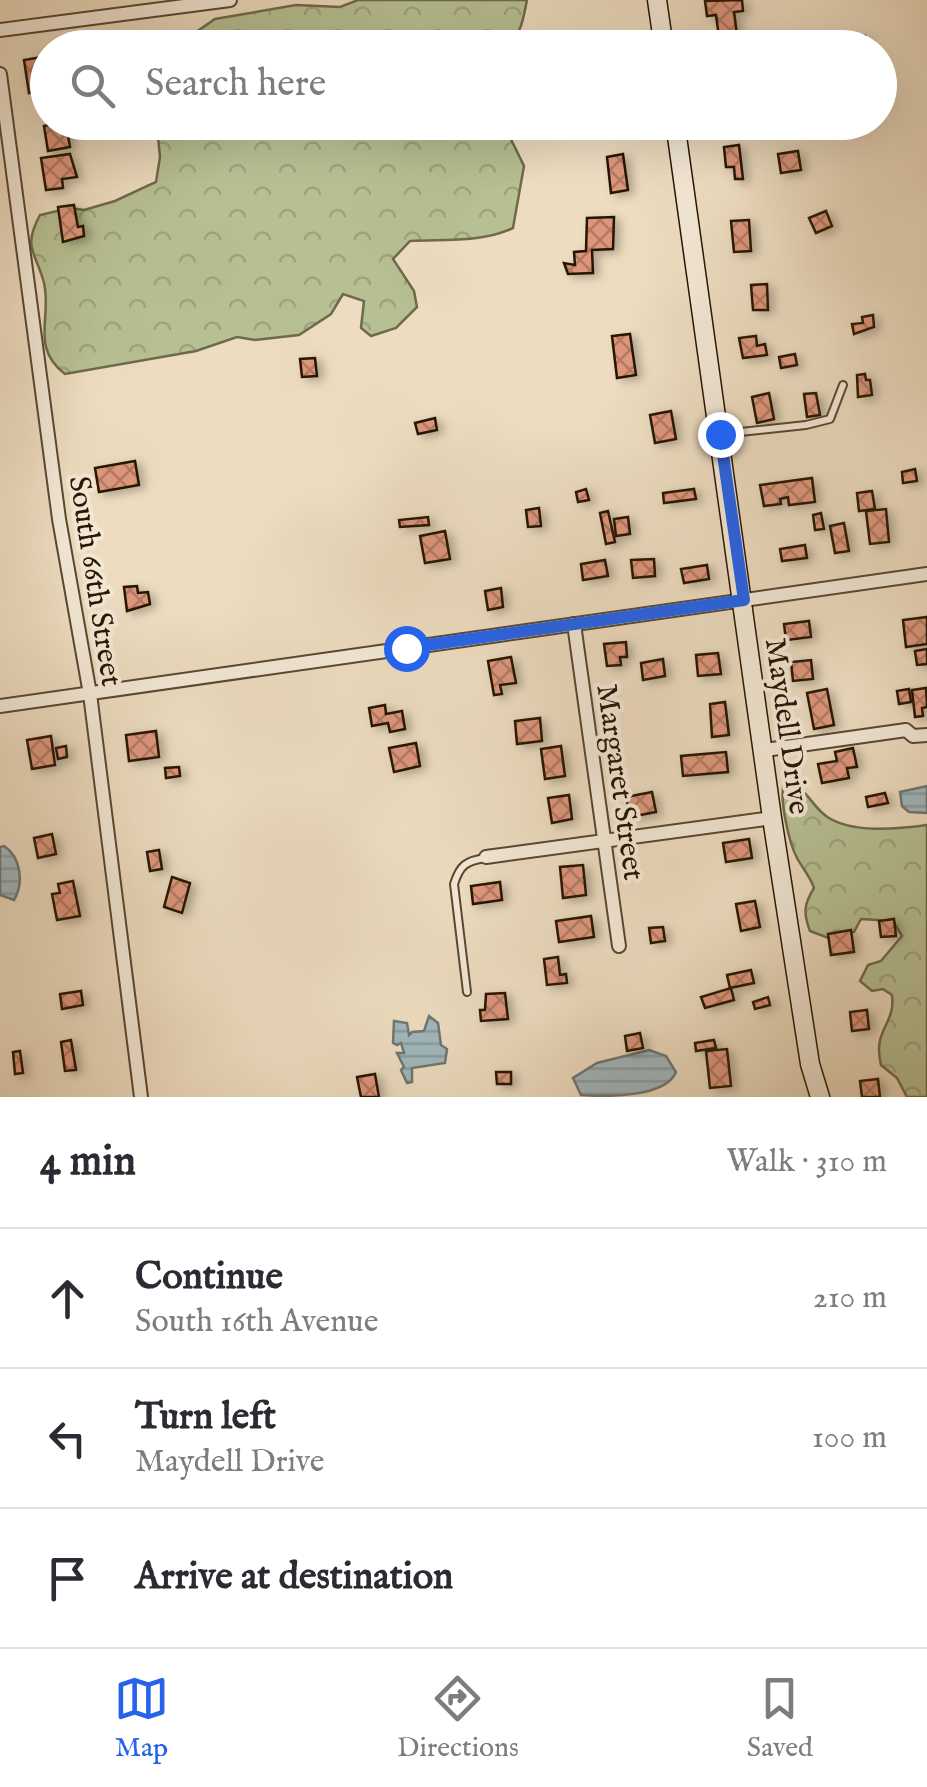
<!DOCTYPE html>
<html lang="en">
<head>
<meta charset="utf-8">
<style>
  body { margin:0; font-family:"IM FELL English",serif; background:#f7f7f7; color:#2b2b33 }
  .stop { position:absolute; width:30px; height:30px; margin:-22px; border:8px solid #2563eb; border-radius:50%; background:#fff }
  .stop.end { background:#2563eb; border-color:#fff; box-shadow:0 2px 10px #0008 }
  .list { margin:0; padding:0; list-style:none }
  h2 { display:flex; justify-content:space-between; align-items:center; height:130px; margin:0; padding:0 40px; font-size:42px }
  h2 small { font-size:32px; font-weight:400; color:#7c7c81 }
  .list li { display:grid; grid-template-columns:65px 1fr auto; gap:30px; align-items:center; box-sizing:border-box; height:140px; padding:0 40px; border-top:2px solid #e1e1e2 }
  .list b { display:block; font-size:38px; white-space:nowrap }
  .list p { margin:0; font-size:32px; white-space:nowrap; color:#7c7c81 }
  .list em { font-size:32px; font-style:normal; color:#7c7c81 }
  .icon { flex:none; width:55px; height:55px; fill:none; stroke:currentColor; stroke-width:2; stroke-linecap:round; stroke-linejoin:round }
  .map { position:relative; flex:none; width:927px; height:1097px; overflow:hidden }
  .search { position:absolute; background:#fff; box-shadow:0 10px 40px #0002; left:30px; right:30px; top:30px; height:110px; display:flex; align-items:center; gap:25px; box-sizing:border-box; padding:0 35px; border-radius:55px; color:#7c7c81; font-size:38px }
  .sheet { height:550px; background:#fff }
  nav { display:flex; justify-content:space-around; align-items:center; box-sizing:border-box; height:140px; border-top:2px solid #e1e1e2; background:#fff; font-size:28px; color:#7c7c81 }
  nav a { display:grid; justify-items:center; gap:5px }
  nav .on { color:#2563eb }
  .map>svg:first-child { display:block }
  .forest { fill:url(#forest-crowns); stroke:#6e6a4a; stroke-width:2.5 }
  .water { fill:url(#water-rules); stroke:#6f7773; stroke-width:2.5 }
  .building { fill:url(#building-cross-hatch); stroke:#261502; stroke-width:2.5; filter:url(#shadow) }
  .lines { fill:none; stroke-linecap:round; stroke-linejoin:round }
  .lane-casing { stroke:#584732; stroke-width:10 }
  .street-casing { stroke:#584732; stroke-width:16 }
  .secondary-casing { stroke:#261502; stroke-width:21 }
  .lane { stroke:#f3e8d6; stroke-width:6 }
  .street { stroke:#f3e8d6; stroke-width:12 }
  .secondary { stroke:#f3e8d6; stroke-width:18 }
  .route { stroke:#2563eb; stroke-width:12 }
  .labels { text-anchor:middle; stroke-width:8; stroke-linejoin:round; paint-order:stroke }
  .street-label { font-size:30px; fill:#261502; stroke:#f3e8d6 }
</style>
</head>
<body>
<div class="map">
<svg width="927" height="1097" viewBox="0 0 927 1097">
  <defs>
    <pattern id="forest-crowns" width="20" height="18" patternUnits="userSpaceOnUse" patternTransform="scale(2.5)"><rect width="20" height="18" fill="#b7c093"/><path d="M2 6a3 3 0 1 1 6 0M12 15a3 3 0 1 1 6 0" fill="none" stroke="#9da47d"/></pattern>
    <pattern id="water-rules" width="6" height="5" patternUnits="userSpaceOnUse" patternTransform="scale(2.5)"><rect width="6" height="5" fill="#a0b8be"/><path d="M0 2.5h6" fill="none" stroke="#8a9da2"/></pattern>
    <pattern id="building-cross-hatch" width="8" height="8" patternUnits="userSpaceOnUse" patternTransform="scale(2.5)"><rect width="8" height="8" fill="#dd967b"/><path d="M0 0l8 8M0 8l8-8" fill="none" stroke="#b37963"/></pattern>
    <filter id="shadow"><feDropShadow dx="5.5" dy="3" stdDeviation="5" flood-color="#0004"/></filter>
  </defs>
  <rect width="100%" height="100%" fill="#eddcc0"/>
  <filter id="stains"><feTurbulence type="fractalNoise" baseFrequency=".002" numOctaves="4"/><feColorMatrix values="0 0 0 0 .2 0 0 0 0 .09 0 0 0 0 .02 0 0 0 .5 -.17"/></filter>
  <radialGradient id="worn" r=".72"><stop offset=".6" stop-color="#630" stop-opacity="0"/><stop offset="1" stop-color="#630" stop-opacity=".3"/></radialGradient>
  <g class="forest">
    <path d="M358,0h169c-4,19 -5,35 -22,47h-313l-3,-10 26,-18 81,-14 44,2z"/>
    <path d="M176,123h327l21,43 -11,62c-32,15 -69,11 -103,13l-17,18 21,32 3,16 -21,21 -25,8 -10,-8 3,-27 -21,-7 -12,20 -32,21 -44,5 -18,-3 -41,14 -131,23c-35,-27 -13,-56 -21,-91 -8,-31 -22,-35 -4,-68l30,-7 14,2 31,-9 41,-19 4,-25 -2,-20z"/>
    <path d="M784,783c24,4 24,19 42,33 25,18 72,13 101,9v272h-20l-10,-19 -16,-13c-9,-36 15,-40 11,-70l-9,-6 -11,2 -12,-10 8,-16 13,-4 21,-25 -9,-15 -32,-2 -7,13 -23,7 -21,-8c-7,-18 -6,-27 4,-43 -4,-12 -11,-19 -17,-30 -8,-15 -18,-59 -13,-75z"/>
  </g>
  <g class="water">
    <path d="M927,786v27l-18,-1 -7,-6 -2,-14z"/>
    <path d="M4,846c17,11 20,37 10,54l-14,-5v-48z"/>
    <path d="M429,1016l9,7 3,22 6,4 -2,14 -33,5v14l-5,1 -6,-13 3,-3 -7,-14h7l-3,-10 -4,2 -4,-2 1,-22 13,2 2,12 3,-3 12,-1z"/>
    <path d="M649,1050l17,6 10,16c-10,25 -67,25 -95,23l-8,-17 24,-15z"/>
  </g>
  <g class="building">
    <path d="M742,0l1,11 -9,1 3,23 -18,2 -3,-22 -9,1 -2,-15z"/>
    <path d="M865,36l1,12h-22l-1,-9z"/>
    <path d="M618,37l2,11h-38l31,-5v-5z"/>
    <path d="M48,56v34l-19,3 -5,-33z"/>
    <path d="M58,123l2,8 7,-1 3,17 -22,4 -4,-25z"/>
    <path d="M739,145l4,34h-8l-1,-12h-8l-2,-20z"/>
    <path d="M798,151l3,19 -20,3 -3,-19z"/>
    <path d="M70,154l7,23 -15,2 1,9 -17,2 -5,-32z"/>
    <path d="M623,154l5,36 -17,3 -4,-36z"/>
    <path d="M74,205l4,22 5,-1 1,10 -21,6 -5,-35z"/>
    <path d="M826,211l6,15 -16,7 -7,-15z"/>
    <path d="M614,217l-1,32 -21,1 1,23 -25,1 -4,-11 11,2 -1,-13 12,-1 1,-33z"/>
    <path d="M749,220l2,31 -17,1 -3,-31z"/>
    <path d="M767,284l1,26h-15l-2,-25z"/>
    <path d="M873,315l1,12 -20,7 -2,-10 11,-1 -1,-6z"/>
    <path d="M630,334l6,41 -19,3 -5,-42z"/>
    <path d="M756,336l1,10 8,-2 2,11 -24,3 -4,-20z"/>
    <path d="M795,354l2,11 -16,3 -2,-11z"/>
    <path d="M315,358l2,18 -15,1 -2,-18z"/>
    <path d="M865,374l1,6h4l2,15 -14,2 -1,-22z"/>
    <path d="M769,393l5,26 -17,4 -5,-26z"/>
    <path d="M816,393l4,22 -13,2 -3,-23z"/>
    <path d="M671,411l5,28 -21,4 -5,-28z"/>
    <path d="M435,418l2,12 -19,4 -3,-11z"/>
    <path d="M135,461l4,24 -40,7 -4,-24z"/>
    <path d="M915,469l2,12 -14,2 -1,-11z"/>
    <path d="M812,478l3,24 -26,3 -1,-8 -8,2 1,5 -17,2 -4,-21z"/>
    <path d="M586,489l3,11 -11,2 -2,-10z"/>
    <path d="M694,489l2,10 -32,4 -1,-10z"/>
    <path d="M872,491l3,18 -16,2 -2,-18z"/>
    <path d="M539,508l2,18 -13,1 -2,-17z"/>
    <path d="M886,509l3,33 -19,2 -4,-33z"/>
    <path d="M608,511l7,31 -9,2 -6,-31z"/>
    <path d="M821,513l3,16 -9,1 -2,-15z"/>
    <path d="M428,517l1,8 -29,2 -1,-7z"/>
    <path d="M628,517l2,17 -14,2 -2,-17z"/>
    <path d="M844,523l5,28 -14,2 -5,-27z"/>
    <path d="M445,531l5,28 -25,4 -5,-27z"/>
    <path d="M805,545l2,13 -25,3 -2,-12z"/>
    <path d="M654,559l1,17 -22,2 -2,-18z"/>
    <path d="M605,560l3,16 -25,4 -2,-16z"/>
    <path d="M707,565l2,14 -25,4 -3,-14z"/>
    <path d="M137,586l1,7 10,-1 2,12 -23,7 -3,-24z"/>
    <path d="M501,588l2,19 -15,3 -3,-19z"/>
    <path d="M927,617v27l-21,3 -3,-27z"/>
    <path d="M809,621l2,16 -25,3 -2,-16z"/>
    <path d="M626,642l1,15h-7l1,8 -14,1 -3,-22z"/>
    <path d="M927,649v15l-10,1 -2,-14z"/>
    <path d="M718,653l3,21 -23,2 -2,-21z"/>
    <path d="M511,657l5,26 -16,2 2,9 -8,1 -6,-34z"/>
    <path d="M663,659l2,17 -22,4 -2,-17z"/>
    <path d="M811,660l2,19 -20,2 -2,-19z"/>
    <path d="M926,688l1,19 -5,1 1,8 -8,1 -3,-27z"/>
    <path d="M827,689l7,36 -20,4 -7,-36z"/>
    <path d="M909,689l2,13 -12,2 -2,-13z"/>
    <path d="M725,702l4,33 -17,2 -2,-33z"/>
    <path d="M385,705l1,9 16,-3 3,18 -15,3 -2,-9 -16,3 -3,-18z"/>
    <path d="M540,718l2,23 -25,3 -2,-23z"/>
    <path d="M156,731l3,26 -30,4 -3,-26z"/>
    <path d="M51,736l4,29 -23,4 -5,-29z"/>
    <path d="M416,743l4,23 -26,6 -5,-24z"/>
    <path d="M66,746l1,11 -9,2 -2,-11z"/>
    <path d="M561,746l4,30 -20,3 -4,-30z"/>
    <path d="M853,748l4,19 -10,1 2,10 -27,5 -4,-19 19,-3 -2,-9z"/>
    <path d="M726,752l2,20 -45,4 -2,-20z"/>
    <path d="M179,767l1,9 -14,2 -1,-10z"/>
    <path d="M652,792l4,20 -26,5 -4,-20z"/>
    <path d="M885,793l3,10 -20,4 -2,-10z"/>
    <path d="M569,795l3,24 -20,4 -4,-25z"/>
    <path d="M52,834l4,20 -18,4 -4,-20z"/>
    <path d="M749,839l3,19 -26,4 -3,-19z"/>
    <path d="M159,850l3,19 -12,2 -3,-19z"/>
    <path d="M583,865l3,30 -23,3 -3,-31z"/>
    <path d="M172,877l18,6 -8,30 -18,-6z"/>
    <path d="M73,881l7,35 -23,4 -5,-26 8,-1 -2,-9z"/>
    <path d="M500,882l2,18 -29,4 -2,-18z"/>
    <path d="M755,901l5,26 -19,4 -5,-27z"/>
    <path d="M591,916l3,21 -35,5 -3,-21z"/>
    <path d="M894,919l2,17 -15,1 -2,-16z"/>
    <path d="M663,927l2,14 -14,2 -2,-15z"/>
    <path d="M851,930l3,22 -23,3 -3,-21z"/>
    <path d="M558,957l2,18 6,-1 1,9 -20,2 -3,-26z"/>
    <path d="M751,970l3,13 -24,5 -3,-13z"/>
    <path d="M731,988l3,12 -29,8 -4,-11z"/>
    <path d="M81,991l2,14 -21,4 -2,-15z"/>
    <path d="M505,993l3,26 -27,2 -1,-11h5l1,-16z"/>
    <path d="M768,997l2,8 -15,4 -2,-7z"/>
    <path d="M867,1010l2,19 -17,2 -2,-19z"/>
    <path d="M640,1033l3,15 -16,3 -2,-15z"/>
    <path d="M71,1040l5,30 -11,1 -4,-29z"/>
    <path d="M714,1040l2,8 -20,3 -1,-8z"/>
    <path d="M727,1049l4,37 -21,2 -4,-37z"/>
    <path d="M20,1051l3,22 -8,1 -2,-22z"/>
    <path d="M496,1072h15v12h-14z"/>
    <path d="M375,1074l4,23h-18l-4,-20z"/>
    <path d="M878,1079l2,18h-18l-2,-16z"/>
  </g>
  <g class="lines">
    <g class="lane-casing">
      <g id="lane">
        <path d="M721,434l85,-9 24,-6 13,-34"/>
        <path d="M467,992l-13,-108c6,-19 12,-23 31,-26"/>
      </g>
    </g>
    <g class="street-casing">
      <g id="street">
        <path d="M0,30l230,-30"/>
        <path d="M0,74l59,445 31,175 51,403"/>
        <path d="M574,624l45,322"/>
        <path d="M0,706l927,-132"/>
        <path d="M765,750l141,-20 7,6 14,-1"/>
        <path d="M486,857l286,-39"/>
      </g>
    </g>
    <g class="secondary-casing">
      <g id="secondary">
        <path d="M657,0l7,48"/>
        <path d="M675,122l97,696 38,246 10,33"/>
      </g>
    </g>
    <use href="#lane" class="lane"/>
    <use href="#street" class="street"/>
    <use href="#secondary" class="secondary"/>
  </g>
  <g class="lines">
    <path class="route" d="M406,648l338,-48 -24,-166"/>
  </g>
  <g class="labels">
    <g class="street-label">
      <text transform="translate(96 581) rotate(81)" y="10">South 66th Street</text>
      <text transform="translate(788 726) rotate(82)" y="10">Maydell Drive</text>
      <text transform="translate(621 782) rotate(82)" y="10">Margaret Street</text>
    </g>
  </g>
  <rect width="100%" height="100%" filter="url(#stains)"/>
  <rect width="100%" height="100%" fill="url(#worn)"/>
</svg>
<div class="stop" style="left:406px;top:648px"></div>
<div class="stop end" style="left:720px;top:434px"></div>
<div class="search"><svg class="icon" aria-label="search" viewBox="0 0 24 24"><circle cx="10" cy="10" r="6"/><path d="M15 15l6 6"/></svg>Search here</div>
</div>
<section class="sheet">
<h2>4 min<small>Walk · 310 m</small></h2>
<ul class="list">
<li><svg class="icon" aria-label="ahead" viewBox="0 0 24 24"><path d="M12 20V5M6 11l6-6 6 6"/></svg><div><b>Continue</b><p>South 16th Avenue</p></div><em>210 m</em></li>
<li><svg class="icon" aria-label="left" viewBox="0 0 24 24"><path d="M17 20v-9H6M10 6l-5 5 5 5"/></svg><div><b>Turn left</b><p>Maydell Drive</p></div><em>100 m</em></li>
<li><svg class="icon" aria-label="arrive" viewBox="0 0 24 24"><path d="M6 21V4h12l-3 4 3 4H6"/></svg><div><b>Arrive at destination</b></div></li>
</ul>
</section>
<nav>
<a class="on"><svg class="icon" aria-label="map" viewBox="0 0 24 24"><path d="M3 6l6-2 6 2 6-2v14l-6 2-6-2-6 2zM9 4v14M15 6v14"/></svg>Map</a>
<a><svg class="icon" aria-label="directions" viewBox="0 0 24 24"><path d="M12 3l9 9-9 9-9-9zM9 14v-3h6M13 9l2 2-2 2"/></svg>Directions</a>
<a><svg class="icon" aria-label="saved" viewBox="0 0 24 24"><path d="M7 4h10v16l-5-4-5 4z"/></svg>Saved</a>
</nav>
</body>
</html>
